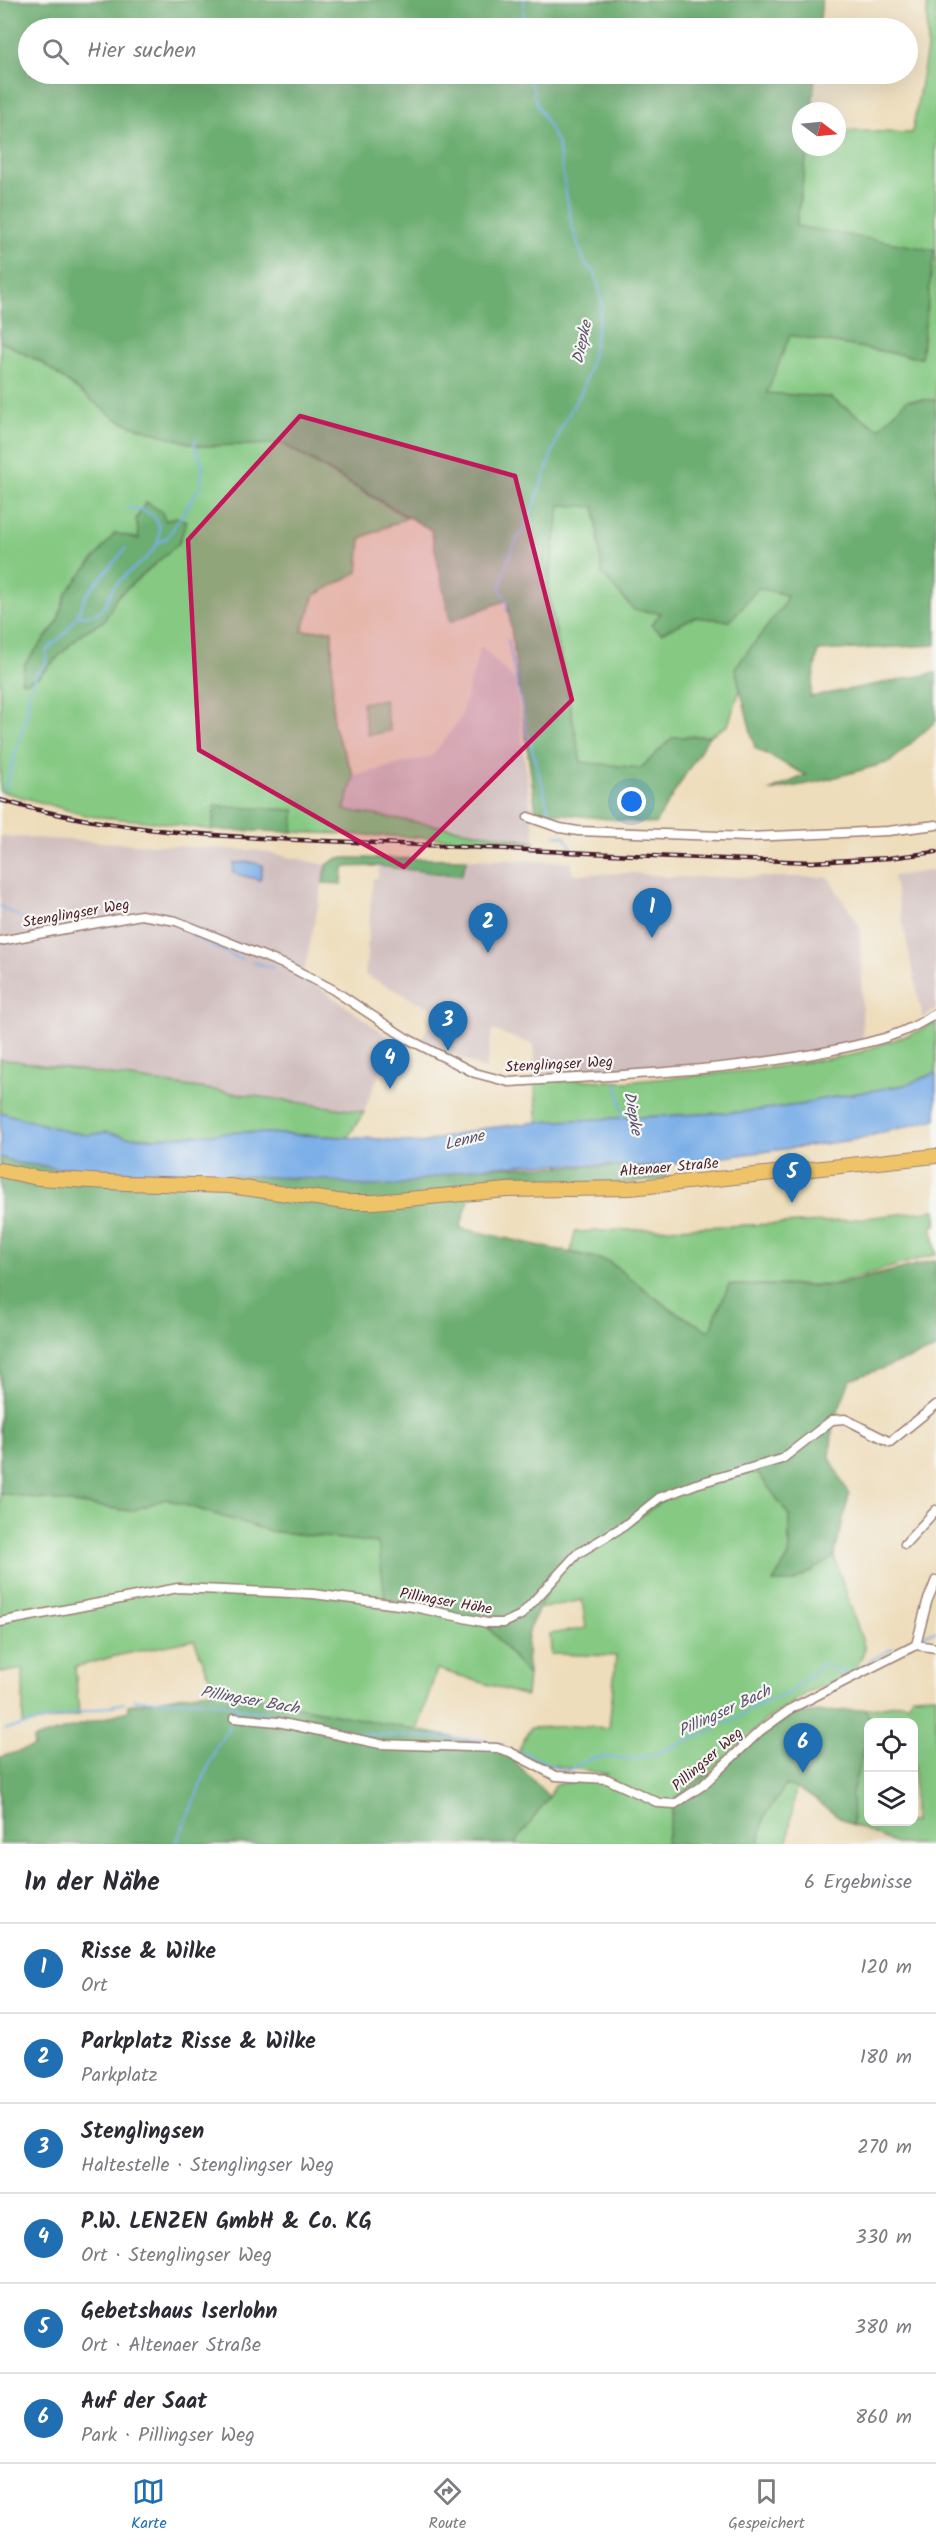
<!DOCTYPE html>
<html lang="de">
<head>
<meta charset="utf-8">
<style>
  body { margin:0; font-family:Kalam,sans-serif; background:#f2f2f3; color:#2b2b33 }
  .controls { position:absolute; right:18px; bottom:18px; display:grid; overflow:hidden; border-radius:12px; box-shadow:0 6px 24px #0002 }
  .controls button { width:54px; height:54px; display:grid; place-items:center; padding:0; border:0; border-bottom:2px solid #e1e1e2; background:#fff; color:#2b2b33; font:30px sans-serif }
  .compass { position:absolute; left:792px; top:102px; width:54px; height:54px; border-radius:50%; background:#fff; box-shadow:0 6px 24px #0002; rotate:106deg }
  .you { position:absolute; left:632px; top:802px; width:21px; height:21px; margin:-15px; border:4px solid #fff; border-radius:50%; background:#1a73e8; box-shadow:0 0 0 9px #1a73e833 }
  .badge { display:grid; place-items:center; width:39px; height:39px; border-radius:50%; background:#1f6fb2; color:#fff; font-size:20px; font-weight:700 }
  .pin { position:absolute; translate:-50% -50px; filter:drop-shadow(0 2px 3px #0008) }
  .pin::after { content:''; position:absolute; top:32px; width:21px; height:18px; background:inherit; clip-path:polygon(0 0,100% 0,50% 100%) }
  .list { margin:0; padding:0; list-style:none }
  h2 { display:flex; justify-content:space-between; align-items:center; height:78px; margin:0; padding:0 24px; font-size:26px }
  h2 small { font-size:20px; font-weight:400; color:#7c7c81 }
  .list li { display:grid; grid-template-columns:39px 1fr auto; gap:18px; align-items:center; box-sizing:border-box; height:90px; padding:0 24px; border-top:2px solid #e1e1e2 }
  .list b { display:block; font-size:22px; white-space:nowrap }
  .list p { margin:0; font-size:20px; white-space:nowrap; color:#7c7c81 }
  .list em { font-size:20px; font-style:normal; color:#7c7c81 }
  .icon { flex:none; width:33px; height:33px; fill:none; stroke:currentColor; stroke-width:2; stroke-linecap:round; stroke-linejoin:round }
  .map { position:relative; flex:none; width:936px; height:1844px; overflow:hidden }
  .search { position:absolute; background:#fff; box-shadow:0 6px 24px #0002; left:18px; right:18px; top:18px; height:66px; display:flex; align-items:center; gap:15px; box-sizing:border-box; padding:0 21px; border-radius:33px; color:#7c7c81; font-size:22px }
  .sheet { height:618px; background:#fff }
  nav { display:flex; justify-content:space-around; align-items:center; box-sizing:border-box; height:84px; border-top:2px solid #e1e1e2; background:#fff; font-size:16px; color:#7c7c81 }
  nav a { display:grid; justify-items:center; gap:3px }
  nav .on { color:#1f6fb2 }
  .map>svg:first-child { display:block }
  .industrial { fill:#d1bfbf }
  .green { fill:#85c983; stroke:#687457; stroke-width:1.5; fill-rule:evenodd }
  .forest { fill:#6cad71; stroke:#5b664e; stroke-width:1.5 }
  .water { fill:#7bafe8; stroke:#62678a; stroke-width:1.5 }
  .lines { fill:none; stroke-linecap:round; stroke-linejoin:round }
  .stream { stroke:#7bafe8; stroke-width:2 }
  .minor-casing { stroke:#9c7e73; stroke-width:11 }
  .primary-casing { stroke:#9c7e73; stroke-width:16 }
  .minor { stroke:#fff; stroke-width:8 }
  .primary { stroke:#efc469; stroke-width:14 }
  .rail-casing { stroke:#4a1f2b; stroke-width:4.5 }
  .rail { stroke:#f6f6f2; stroke-width:2; stroke-dasharray:7; stroke-linecap:butt }
  .marked { fill:#c2185b; fill-opacity:0.2; stroke:#c2185b; stroke-width:4.5; stroke-linejoin:round }
  .labels { text-anchor:middle; stroke-width:4.5; stroke-linejoin:round; paint-order:stroke }
  .street-label { font-size:15px; fill:#4a1f2b; stroke:#f6f6f2 }
  .water-label { font-size:16px; font-style:italic; fill:#5b516d; stroke:#f6f6f2 }
</style>
</head>
<body>
<div class="map">
<svg width="936" height="1844" viewBox="0 0 936 1844">
  <rect width="100%" height="100%" fill="#f6f6f2"/>
  <filter id="ink" filterUnits="userSpaceOnUse"><feTurbulence type="fractalNoise" baseFrequency=".0167" numOctaves="2"/><feDisplacementMap in="SourceGraphic" scale="12" xChannelSelector="R" yChannelSelector="G"/><feConvolveMatrix kernelMatrix="1 2 1 2 8 2 1 2 1" color-interpolation-filters="sRGB"/></filter>
  <filter id="wash" filterUnits="userSpaceOnUse"><feTurbulence type="fractalNoise" baseFrequency=".008" numOctaves="4" result="noise"/><feDisplacementMap in="SourceGraphic" scale="24" xChannelSelector="R" yChannelSelector="G"/><feGaussianBlur stdDeviation="1.35" result="paint"/><feColorMatrix in="noise" values="0 0 0 0 0 0 0 0 0 0 0 0 0 0 0 0 0 1.4 0 .05"/><feComposite in="paint" operator="in"/></filter>
  <g filter="url(#wash)">
    <rect width="100%" height="100%" fill="#edb"/>
    <g class="industrial">
      <path d="M481,646l34,35 20,161 -191,-32 10,-34 78,-20 28,-37z"/>
      <path d="M0,836l261,15 66,14 -24,111 89,63 -28,73 -364,-53z"/>
      <path d="M468,859l104,3v12l62,-1 34,4h160l32,50 3,117 -59,12 -269,21 -1,-32 -42,-15 -6,40 -64,-31 14,-28 -71,-36 8,-97h5l1,-12 82,11z"/>
      <path d="M936,870v139l-13,10 -30,-143z"/>
    </g>
    <g class="green">
      <path d="M927,0h9v400h-29l-28,29 -50,-32 -63,-3 23,-59 131,23 14,-108 -138,-23 12,-80h29v-17l75,3 15,-84z"/>
      <path d="M0,341l41,21 74,56 15,7 69,21 84,-2 124,74 -46,20 -3,34 -43,23 -13,36 30,-1 1,96 21,50 -10,34 191,32 -242,-10 1,-22 -79,-3 -3,23 -47,-7 -76,-7 -89,-25zM140,539l39,4 -62,54 -13,24 -22,12 -44,44 -13,-13 32,-41z"/>
      <path d="M559,505l36,1 8,68 92,43 35,4 28,-33 30,7 -5,11 -48,62 5,22 -12,35 -19,11 -36,1 -32,31 -60,-5 -33,-173z"/>
      <path d="M384,699l6,32 -22,4 -6,-32z"/>
      <path d="M936,1021v52l-31,12 -93,16 -6,3 -62,8 -206,10 -4,-45 91,5 131,-12 96,-15 70,-25z"/>
      <path d="M0,1059l364,53 -16,25 -105,-5 -91,6 -26,-1 -19,-5 -19,3 -19,-3 -69,-20z"/>
      <path d="M936,1210v15l-4,1 4,28 -105,31h-102l-20,47 -39,-23 -62,-48 -37,-9 4,-20 253,-10z"/>
      <path d="M748,1473h10l31,41v42l-16,26h20l41,-25 31,92 -11,24 -44,18 -43,28 -46,42 -46,37 -9,46h-151l34,-47 6,-12 53,-11 -94,-15 16,-31 42,-2 37,2 7,-72 -65,-2 -1,-20 36,-6 -4,-28 -44,9 20,-38 66,-42 38,-32z"/>
      <path d="M0,1493l130,18 35,-12 105,32 108,12 109,83 41,49 -2,21 -89,-27 -20,62 -202,-41 -21,-50 -74,15 -45,12 4,48 -56,10v-56l-23,4z"/>
      <path d="M936,1695v149h-38l-45,-19 -41,-33 -79,-26c13,-13 25,-29 40,-40 20,-16 71,-9 96,-8l-3,-9 35,-6 8,1 3,-8zM868,1722h46v100h-46z"/>
      <path d="M786,1785l10,3 -9,56h-28l5,-27z"/>
    </g>
    <g class="forest">
      <path d="M0,0h822l-3,28h-791v46h787l-3,37h-11v36h7l-12,79 138,24 -13,108 -131,-23 -23,58 62,4 50,32 28,-29h29v245l-118,6 -8,46 126,-24v48l-46,41 -72,20 -49,9 37,-16 -51,-27 -20,-80 48,-62 4,-11 -29,-7 -28,33 -35,-4 -34,16 -10,-8 10,-12 -27,-3 -32,-36 -7,-67 -35,-2 -12,85 33,172 60,6 32,-31 36,-1 -54,88 -119,-13 -29,-211 -57,22 -19,-92 -148,-86 -84,2 -69,-21 -15,-7 -74,-56 -41,-21z"/>
      <path d="M146,502l15,9 5,10 9,-4 12,4 -8,22 -62,54 -13,24 -22,12 -44,44 -11,5 -6,-1 4,-17 32,-41 9,-30 49,-60 24,6 -3,-20z"/>
      <path d="M215,806l79,4 -1,22 -81,-2z"/>
      <path d="M338,858l129,1 -6,17 -82,-10 -36,1 -1,17 -19,-1 4,-18z"/>
      <path d="M0,1157l18,6 92,11 32,-2 133,5 47,2 42,7 33,-1 83,-18 175,-1 14,13 -48,5 -148,3 -13,41 148,33 62,48 39,22 20,-46 104,1 103,-26v89l-86,31 -17,44 -3,34 19,37 -15,62 -41,25h-20l16,-26v-41l-31,-42h-10l-73,18 -51,38 -66,42 -27,53 -4,17 1,34 -41,-49 -102,-28 -7,-55 -108,-12 -104,-32 -35,12 -131,-18z"/>
      <path d="M215,1690l286,57 48,50 -34,47h-515v-87l34,-10 -1,-8 95,-28v-6z"/>
      <path d="M866,1709l5,13h-3v11l-16,60 1,32c-23,-11 -43,-34 -67,-40l-22,32 -5,27h-93l9,-46 118,-84z"/>
    </g>
    <g class="water">
      <path d="M250,862l13,3 -3,15 -27,-7 1,-10z"/>
      <path d="M936,1073v46l-83,21 -198,26 -123,-2 -52,3 -83,18 -33,1 -42,-7 -47,-2 -133,-5 -32,2 -92,-11 -18,-6v-45l69,20 19,3 19,-3 19,5 26,1 91,-6 137,7 42,4 58,-14 58,-7 206,-10 62,-8 6,-3 93,-16z"/>
    </g>
    <g class="lines">
      <g class="stream">
        <path d="M523,28l1,-28"/>
        <path d="M157,543l10,-5 34,-53 2,-19 -9,-22 3,-5"/>
        <path d="M507,611v-10l-7,-12 9,-33 23,-45 30,-86 20,-34 8,-24 12,-64 -7,-31 -10,-8 -14,-41 -13,-79 -21,-40 -9,-30"/>
        <path d="M79,616c6,-1 16,0 22,-5 6,-6 8,-17 13,-24 14,-20 50,-31 45,-60 -3,-16 -20,-18 -33,-20"/>
        <path d="M508,640l18,87 24,87"/>
        <path d="M5,789l23,-80v-12l7,-22 11,-12 1,-13 20,-19 10,-15 9,-21 40,-47"/>
        <path d="M554,835l10,1 8,12"/>
        <path d="M0,906l39,22"/>
        <path d="M191,935l18,9"/>
        <path d="M211,946l30,13"/>
        <path d="M252,962l21,6"/>
        <path d="M617,1083l7,39"/>
        <path d="M922,1635l14,-4"/>
        <path d="M134,1700l75,1 153,33 121,6 21,5"/>
        <path d="M235,1714l3,-7"/>
        <path d="M6,1729l118,-26"/>
        <path d="M521,1751l44,21 30,-15 38,2 21,-5 58,-23 8,-10 10,2 24,-16 35,-14 35,-30 14,8 12,2 43,-25"/>
        <path d="M176,1844l40,-96 14,-23"/>
      </g>
    </g>
  </g>
  <g filter="url(#ink)">
    <g class="lines">
      <g class="minor-casing">
        <g id="minor">
          <path d="M528,817l32,11 18,3 170,6 140,-6 48,-6"/>
          <path d="M0,941l141,-26 35,6 112,45 44,23 74,49 69,35 34,9c107,-7 215,-10 320,-31 38,-8 76,-15 107,-38"/>
          <path d="M905,1544l31,-34"/>
          <path d="M0,1622l178,-34 135,6 101,13 73,16h17l17,-8 56,-61 47,-28 35,-28 37,-14 86,-25 50,-39 13,-1 45,23 46,-37"/>
          <path d="M916,1645l11,-43 9,-22"/>
          <path d="M234,1718l44,4 102,22 117,4 13,4 46,24 51,3 52,24 16,1 27,-18 58,-55 32,-23 124,-63 20,3"/>
        </g>
      </g>
      <g class="primary-casing">
        <path id="primary" d="M0,1170l38,8 88,5 103,3 116,16h29l133,-12 123,-2 306,-32"/>
      </g>
      <use href="#minor" class="minor"/>
      <use href="#primary" class="primary"/>
      <g class="rail-casing">
        <path id="rail" d="M0,800c132,38 264,38 400,44 137,6 274,14 412,18l77,-4 47,-6"/>
      </g>
      <use href="#rail" class="rail"/>
    </g>
  </g>
  <path class="marked" d="M300,416l215,60 57,224 -168,167 -205,-117 -11,-210z"/>
  <g class="labels">
    <g class="street-label">
      <text transform="translate(76 913) rotate(-10)" y="5">Stenglingser Weg</text>
      <text transform="translate(559 1064) rotate(-3)" y="5">Stenglingser Weg</text>
      <text transform="translate(669 1167) rotate(-5)" y="5">Altenaer Straße</text>
      <text transform="translate(446 1601) rotate(10)" y="5">Pillingser Höhe</text>
      <text transform="translate(707 1759) rotate(-41)" y="5">Pillingser Weg</text>
    </g>
    <g class="water-label">
      <text transform="translate(581 342) rotate(-78)" y="6">Diepke</text>
      <text transform="translate(634 1113) rotate(80)" y="6">Diepke</text>
      <text transform="translate(464 1139) rotate(-14)" y="6">Lenne</text>
      <text transform="translate(250 1699) rotate(10)" y="6">Pillingser Bach</text>
      <text transform="translate(724 1710) rotate(-25)" y="6">Pillingser Bach</text>
    </g>
  </g>
</svg>
<div class="controls">
<button><svg class="icon" aria-label="locate" viewBox="0 0 24 24"><circle cx="12" cy="12" r="6"/><path d="M12 2v4M12 18v4M2 12h4M18 12h4"/></svg></button>
<button><svg class="icon" aria-label="layers" viewBox="0 0 24 24"><path d="M12 4l9 5-9 5-9-5zM3 14l9 5 9-5"/></svg></button>
</div>
<svg class="compass" viewBox="-18 -18 36 36"><path d="M0-13l5 13h-10z" fill="#e53935"/><path d="M0 13l5-13h-10z" fill="#7c7c81"/></svg>
<div class="you"></div>
<div class="pin badge" style="left:652px;top:938px">1</div>
<div class="pin badge" style="left:488px;top:953px">2</div>
<div class="pin badge" style="left:448px;top:1051px">3</div>
<div class="pin badge" style="left:390px;top:1089px">4</div>
<div class="pin badge" style="left:792px;top:1203px">5</div>
<div class="pin badge" style="left:803px;top:1773px">6</div>
<div class="search"><svg class="icon" aria-label="search" viewBox="0 0 24 24"><circle cx="10" cy="10" r="6"/><path d="M15 15l6 6"/></svg>Hier suchen</div>
</div>
<section class="sheet">
<h2>In der Nähe<small>6 Ergebnisse</small></h2>
<ul class="list">
<li><span class="badge">1</span><div><b>Risse &amp; Wilke</b><p>Ort</p></div><em>120 m</em></li>
<li><span class="badge">2</span><div><b>Parkplatz Risse &amp; Wilke</b><p>Parkplatz</p></div><em>180 m</em></li>
<li><span class="badge">3</span><div><b>Stenglingsen</b><p>Haltestelle · Stenglingser Weg</p></div><em>270 m</em></li>
<li><span class="badge">4</span><div><b>P.W. LENZEN GmbH &amp; Co. KG</b><p>Ort · Stenglingser Weg</p></div><em>330 m</em></li>
<li><span class="badge">5</span><div><b>Gebetshaus Iserlohn</b><p>Ort · Altenaer Straße</p></div><em>380 m</em></li>
<li><span class="badge">6</span><div><b>Auf der Saat</b><p>Park · Pillingser Weg</p></div><em>860 m</em></li>
</ul>
</section>
<nav>
<a class="on"><svg class="icon" aria-label="map" viewBox="0 0 24 24"><path d="M3 6l6-2 6 2 6-2v14l-6 2-6-2-6 2zM9 4v14M15 6v14"/></svg>Karte</a>
<a><svg class="icon" aria-label="directions" viewBox="0 0 24 24"><path d="M12 3l9 9-9 9-9-9zM9 14v-3h6M13 9l2 2-2 2"/></svg>Route</a>
<a><svg class="icon" aria-label="saved" viewBox="0 0 24 24"><path d="M7 4h10v16l-5-4-5 4z"/></svg>Gespeichert</a>
</nav>
</body>
</html>
